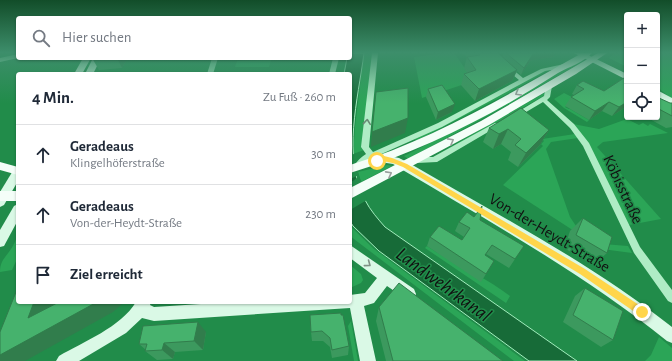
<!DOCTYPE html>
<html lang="de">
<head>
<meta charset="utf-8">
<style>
  body { margin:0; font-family:"Alegreya Sans",sans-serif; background:#f6f6f7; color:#1f2937 }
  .controls { position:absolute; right:12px; top:12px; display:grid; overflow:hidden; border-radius:4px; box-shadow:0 1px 3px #0004 }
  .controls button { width:36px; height:36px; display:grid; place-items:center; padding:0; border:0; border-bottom:1px solid #e0e1e3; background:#fff; color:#1f2937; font:20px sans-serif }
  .stop { position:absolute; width:12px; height:12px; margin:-9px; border:3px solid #ffd54a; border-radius:50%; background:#fff }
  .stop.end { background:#ffd54a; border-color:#fff; box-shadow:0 1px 4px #0008 }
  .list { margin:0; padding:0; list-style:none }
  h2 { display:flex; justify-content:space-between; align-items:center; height:52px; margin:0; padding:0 16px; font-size:17px }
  h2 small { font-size:13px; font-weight:400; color:#747a83 }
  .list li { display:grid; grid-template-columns:26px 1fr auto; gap:12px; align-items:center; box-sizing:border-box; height:60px; padding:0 16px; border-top:1px solid #e0e1e3 }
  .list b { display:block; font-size:15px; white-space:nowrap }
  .list p { margin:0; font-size:13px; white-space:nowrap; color:#747a83 }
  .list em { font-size:13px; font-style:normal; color:#747a83 }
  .icon { flex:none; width:22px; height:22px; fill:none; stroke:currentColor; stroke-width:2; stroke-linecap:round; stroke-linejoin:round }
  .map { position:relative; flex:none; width:672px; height:361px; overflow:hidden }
  .search { position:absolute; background:#fff; box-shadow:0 1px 3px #0004; left:16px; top:16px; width:336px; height:44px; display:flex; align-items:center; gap:10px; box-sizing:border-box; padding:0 14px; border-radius:4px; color:#747a83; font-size:15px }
  .panel { position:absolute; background:#fff; box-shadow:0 1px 3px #0004; left:16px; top:72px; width:336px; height:232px; border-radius:4px }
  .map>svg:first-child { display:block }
  .green { fill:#2ba557 }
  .water { fill:#176b38; stroke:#a2edbd }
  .pier { fill:#218c4a }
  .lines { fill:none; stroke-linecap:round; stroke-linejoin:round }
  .street { fill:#afecc5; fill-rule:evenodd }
  .secondary { fill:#daf9e6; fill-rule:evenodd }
  .primary { fill:#f4fef8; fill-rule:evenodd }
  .wall { fill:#3c995e }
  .shaded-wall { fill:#317d4c }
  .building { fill:#46b26d; stroke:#317d4c }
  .oneway { stroke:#999f9c }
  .oneway2 { stroke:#688974 }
  .oneway3 { stroke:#809186 }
  .route { fill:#ffd54a }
  .labels { text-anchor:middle; stroke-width:3; stroke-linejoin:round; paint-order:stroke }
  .street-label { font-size:16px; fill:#111; stroke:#218c4a }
  .near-water-label { font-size:20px; font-style:italic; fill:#111; stroke:#218c4a }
</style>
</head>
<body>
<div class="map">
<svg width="672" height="361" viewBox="0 0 672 361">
  <rect width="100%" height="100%" fill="#218c4a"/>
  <g class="green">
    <path d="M364,53h10l-10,97 -11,4 2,-27z"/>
    <path d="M446,53h8l20,28 -52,17 -8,-41z"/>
    <path d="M615,53h12v14l-18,-9z"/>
    <path d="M657,53h15v46l-15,-12z"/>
    <path d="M271,60l-2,7h-34l2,-6z"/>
    <path d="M580,60l3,1 -72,42 -103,56 -4,-3 93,-47z"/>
    <path d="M549,70l-44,25 -89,46 -1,-2 64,-32 65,-36z"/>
    <path d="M546,92l-1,3 -110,63 -2,-1z"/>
    <path d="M564,93l12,6 -11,8 4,2h1l19,11 -2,2 -23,-14 -10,-9z"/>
    <path d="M627,119l12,6 4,-2 5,3 2,-2 18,9 -65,9 -6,5 64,72 -32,6 -41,-82 -15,-19 26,5z"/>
    <path d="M575,134l3,4 -27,4 -5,7 24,68 8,12 25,15 25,2 4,7 -30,-4 -99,-64 40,-39 -2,-2 3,-3 -2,-2z"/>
    <path d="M387,165l5,1 -31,16 -3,-10z"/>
    <path d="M350,226l24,23 151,112h-11l-164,-125z"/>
    <path d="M18,234v23l-6,13 -12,2c0,-11 5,-14 11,-23 3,-4 5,-10 7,-15z"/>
    <path d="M427,246c27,18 57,30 83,50l-4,7 -81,-55z"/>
    <path d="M350,265l11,9 2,6 -2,3 -11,5z"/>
    <path d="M351,321l7,40h-4l-6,-35z"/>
    <path d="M659,337l13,11v13h-27l6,-6z"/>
  </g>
  <path class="water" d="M350,53h14c-6,47 -22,102 1,147 5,10 13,19 20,27l192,134h-48l-150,-110 -26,-25 -3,-5v-147h-6l3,-16h3z"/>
  <path class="pier" d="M354,154l4,18 9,28 -17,10v-27l7,-5v-2l-7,3v-24z"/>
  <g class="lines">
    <g class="street">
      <path d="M372,53h6l-9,94 4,5 65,-29 81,-43 -32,-27h6l30,25 18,-9 23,-5 3,2 -3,2 -19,3 -103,56 -74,33 -7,8 -3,1 -4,-3c3,-5 7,-9 12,-12l-5,-7z"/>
      <path d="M18,54v4l-18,4v-4z"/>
      <path d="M212,58h6l-5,16h-6z"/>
      <path d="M333,58h6l-4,16h-6z"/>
      <path d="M549,84l3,2 -2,11 -3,3 27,24 15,19 51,104 32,43v13l-4,-2 -34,-48 -51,-107 -13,-18 -27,-26 -27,16h-2l-3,-2 33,-20 2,-10z"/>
      <path d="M495,123h4l1,2 -63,37 -20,1 -4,-3 4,-3h16z"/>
    </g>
    <g class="secondary">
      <path d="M574,53h10l43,21v6z"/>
      <path d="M83,58h8l-9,16h-8z"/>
      <path d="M93,58h8l-8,16h-8z"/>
      <path d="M657,90l15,8v7l-15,-8z"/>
      <path d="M384,155l15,3 10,5c89,52 182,100 263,164v16l-5,-2c-82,-66 -175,-118 -266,-172l-8,-5 -13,-2 -1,-3 1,-3z"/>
      <path d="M18,168v13l-14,24 -4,2v-15l14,-23z"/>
      <path d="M18,204v16l-14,26 -4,1v-17l14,-24z"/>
      <path d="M350,245l64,44 2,5 -2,5 -5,2 -22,-15 -13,17 -10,3 12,55h-16l-10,-53 -196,13 -12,-3 -16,15 -47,28h-23l3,-5c24,-14 62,-29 77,-54h15l-1,3 4,2 78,-5h118v-7l15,-2 12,-15 -27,-20z"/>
    </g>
    <g class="primary">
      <path d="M582,53h10c-8,9 -23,14 -34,20 -65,42 -134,77 -208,100v-8c84,-26 157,-70 232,-112z"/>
      <path d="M598,53h9l-31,21 -87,51 -139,74v-11l131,-67z"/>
      <path d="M0,162l18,5v8l-18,-5z"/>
      <rect x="0" y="191" width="18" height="10"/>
    </g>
  </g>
  <g class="wall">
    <path d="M462,53h36l4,4 2,-4h51l-2,4 -20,3 -3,1 -9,14 -4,-4 -5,10 -37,20 -14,-16 3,-11 3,-1 -3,-5 3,-11z"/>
    <path d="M92,58h34l1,1 -5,9 -23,2z"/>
    <path d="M577,85l27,6 23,15 -15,10 -10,-5 -13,9 -24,-14 6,-9 3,-2 -2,-1z"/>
    <path d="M428,89l24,23 -16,8 -10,-23z"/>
    <path d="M657,100l13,3h2v24l-6,1 -20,-11h11z"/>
    <path d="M489,128l60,2 -9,15 -22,22 -10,-7 3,-8 -10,-8 -8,5 -10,-7z"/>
    <path d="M583,218l24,35 -14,12 -29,-17 6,-17z"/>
    <path d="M480,220l35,39 -6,9 -23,-14 -1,1 1,19 -5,8 -54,-36 3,-9 32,3 2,-3 -9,-6 4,-9z"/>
    <path d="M585,288l28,52 -12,7 -38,-25 12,-26z"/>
    <path d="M379,307l124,54h-117l-10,-40z"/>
    <path d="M310,315l39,31 -1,9 -16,3 -2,-11 -7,-6h-11l-1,-9z"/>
    <path d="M206,332l-3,18 -28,2 -2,7 -16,1 -12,-9 1,-1 -7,-6z"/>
  </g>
  <g class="shaded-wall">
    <path d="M537,53h18l-2,4 -20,3 -3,1 -9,14 3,-7 9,-14z"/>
    <path d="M117,58h9l1,1 -5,9z"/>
    <path d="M517,70l-5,11 -37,20 4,-12z"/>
    <path d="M609,102l-7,9 -13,9 6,-9z"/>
    <path d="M627,102v4l-15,10 7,-9z"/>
    <path d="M455,104l-3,8 -16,8 2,-8z"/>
    <path d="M408,118l-3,15 -34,14 1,-15z"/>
    <path d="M508,129l-7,15 -8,5 6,-15z"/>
    <path d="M549,130l-9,15 -22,22 8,-14z"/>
    <path d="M34,302h21l-8,26 -19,-10z"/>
    <path d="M97,302h26l-2,3 -8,7 -88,49h-25v-6z"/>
    <path d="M198,322l8,10 -3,18 -9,-9z"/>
    <path d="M164,343l11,9 -2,7 -11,-9z"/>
  </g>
  <g class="building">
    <path d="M478,53h20l19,17 -38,19 -15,-15 12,-4 -9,-13 13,-2z"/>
    <path d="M506,53h31l-4,1 -9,14z"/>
    <path d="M627,76v26l-8,5 -10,-5 -14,9 -24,-14 13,-8 -7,-4 6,-4 21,10z"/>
    <path d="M442,85l13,19 -17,8 -10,-23z"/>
    <path d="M408,88v30l-36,14 4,-40z"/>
    <path d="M659,98l11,5h2v13l-15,-8v-8z"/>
    <path d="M521,108l28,22 -23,23 -11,-8 6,-6 -13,-10 -9,5 -10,-6z"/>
    <path d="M482,206l-2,14 44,26 -9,13 -23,-14 -7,10 9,6 -8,13 -56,-37 9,-11 23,14 8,-12 -11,-6 8,-10 7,5z"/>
    <path d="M583,218l29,19 -5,16 -31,-18z"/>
    <path d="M399,283l104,78h-110l-14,-54z"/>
    <path d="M18,287v15h16l-6,16 31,-16h38l-97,53v-23z"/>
    <path d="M585,288l38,23 -10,29 -40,-25z"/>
    <path d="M341,313v2h2l6,31 -17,4 -2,-12 -8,-7 -11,1 -1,-17z"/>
    <path d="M198,322l-4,19 -30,2 -2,7 -17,1 2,-7h-8l4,-18z"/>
  </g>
  <defs><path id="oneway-chevron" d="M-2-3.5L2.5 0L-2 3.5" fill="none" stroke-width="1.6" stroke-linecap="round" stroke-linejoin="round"/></defs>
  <g class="oneway">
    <use href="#oneway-chevron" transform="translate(518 93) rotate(150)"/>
    <use href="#oneway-chevron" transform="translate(451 141) rotate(-29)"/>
    <use href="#oneway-chevron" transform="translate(389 174) rotate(-28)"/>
  </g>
  <use class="oneway2" href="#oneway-chevron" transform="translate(367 122) rotate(-84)"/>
  <use class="oneway3" href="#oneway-chevron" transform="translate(368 264) rotate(37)"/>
  <linearGradient id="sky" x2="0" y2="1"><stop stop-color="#124d29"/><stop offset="0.51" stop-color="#3d8e6b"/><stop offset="1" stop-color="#3d8e6b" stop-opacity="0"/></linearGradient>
  <rect width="672" height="103" fill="url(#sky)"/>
  <path class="route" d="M384,156l8,2 15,6 178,105 60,40 1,3 -1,3 -3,1 -3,-1 -59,-41 -177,-107c-10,-4 -16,-7 -26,-4l-3,-2z"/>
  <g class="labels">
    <g class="street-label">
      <text transform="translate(624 189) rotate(65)" y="6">Köbisstraße</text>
      <text transform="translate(550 232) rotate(31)" y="6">Von-der-Heydt-Straße</text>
    </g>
    <g class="near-water-label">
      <text transform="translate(444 284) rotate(36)" y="7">Landwehrkanal</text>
    </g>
  </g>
</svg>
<div class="controls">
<button>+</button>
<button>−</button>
<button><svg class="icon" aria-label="locate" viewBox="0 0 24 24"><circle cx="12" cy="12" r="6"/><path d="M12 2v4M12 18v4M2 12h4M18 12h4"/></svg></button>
</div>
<div class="stop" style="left:377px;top:161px"></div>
<div class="stop end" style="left:642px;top:312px"></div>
<div class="search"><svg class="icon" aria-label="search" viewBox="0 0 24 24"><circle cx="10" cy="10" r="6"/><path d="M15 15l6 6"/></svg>Hier suchen</div>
<section class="panel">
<h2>4 Min.<small>Zu Fuß · 260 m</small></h2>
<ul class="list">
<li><svg class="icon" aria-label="ahead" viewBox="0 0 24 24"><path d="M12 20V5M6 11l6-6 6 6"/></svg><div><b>Geradeaus</b><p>Klingelhöferstraße</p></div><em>30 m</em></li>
<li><svg class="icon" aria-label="ahead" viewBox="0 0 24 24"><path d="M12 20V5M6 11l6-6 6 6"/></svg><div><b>Geradeaus</b><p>Von-der-Heydt-Straße</p></div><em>230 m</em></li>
<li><svg class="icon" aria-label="arrive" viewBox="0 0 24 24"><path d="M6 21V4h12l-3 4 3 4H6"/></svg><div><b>Ziel erreicht</b></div></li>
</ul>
</section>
</div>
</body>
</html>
